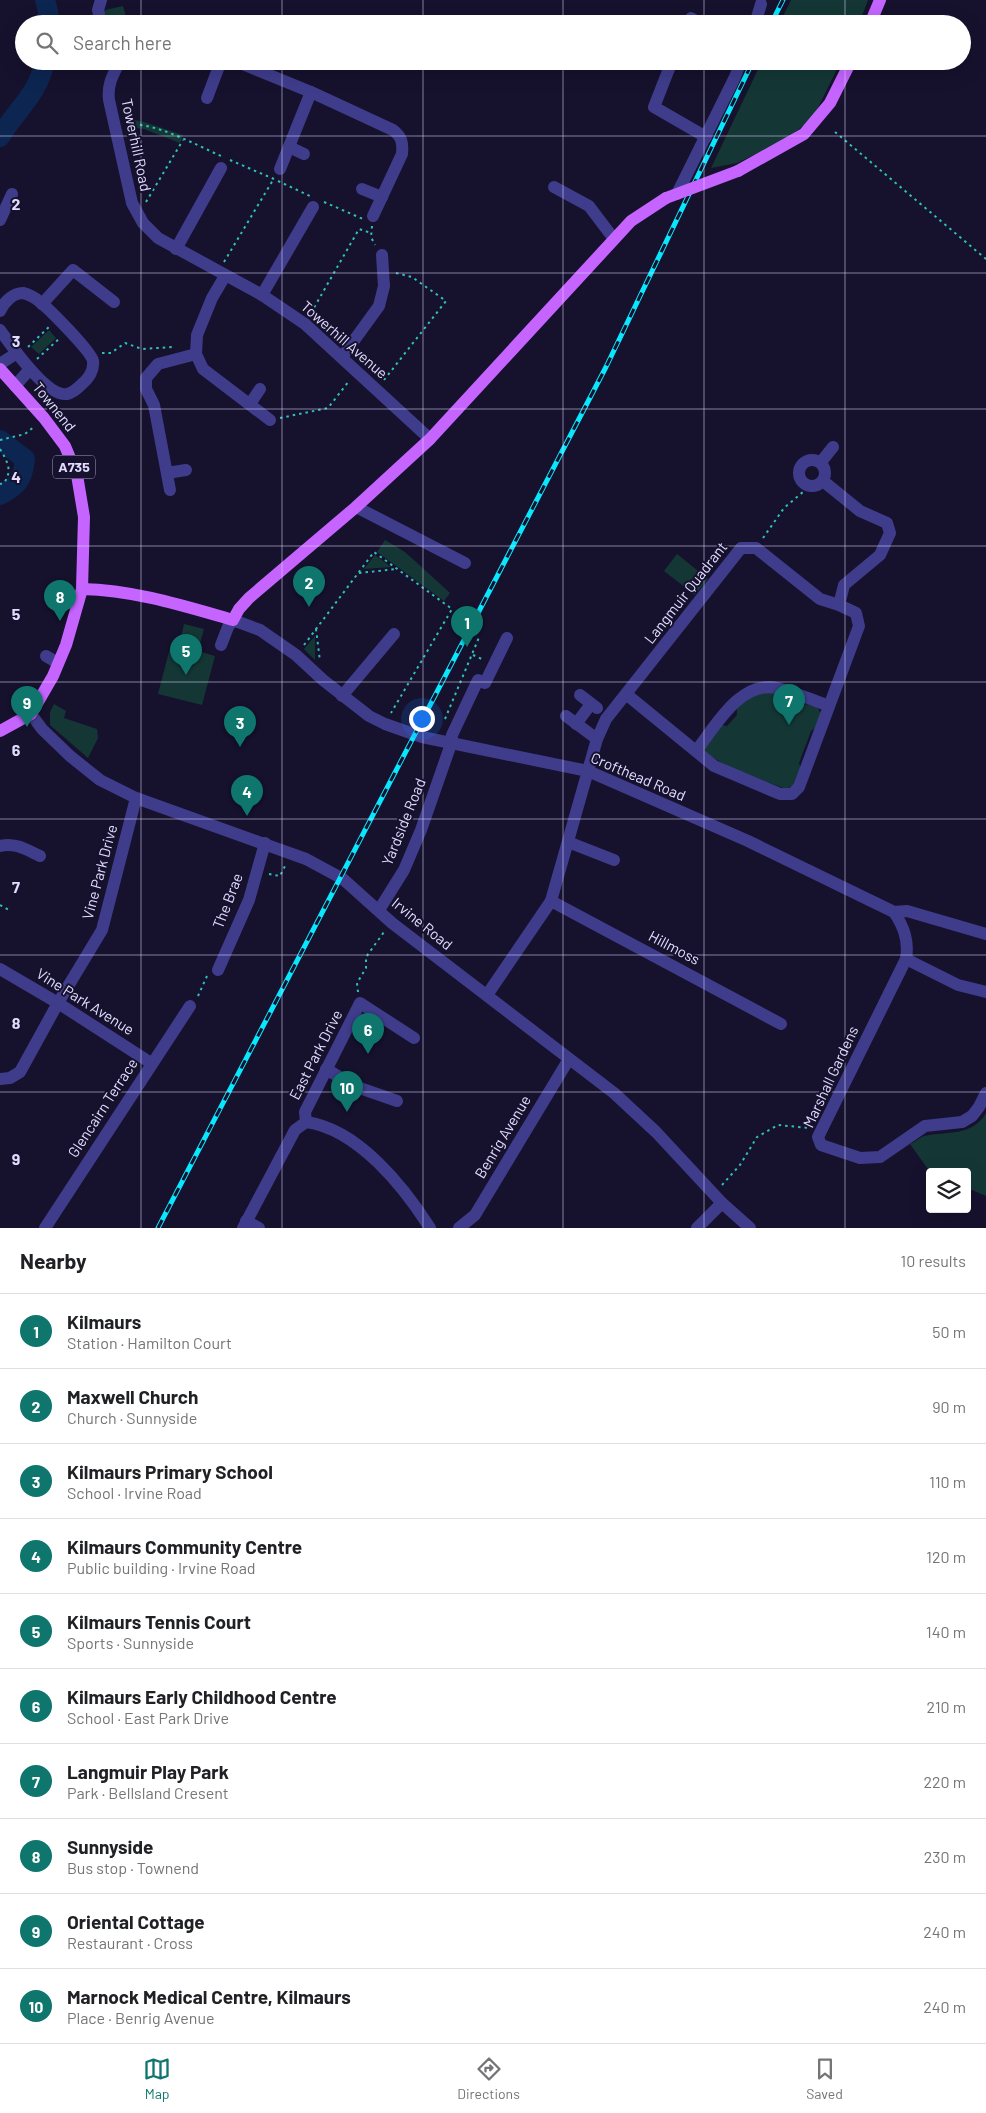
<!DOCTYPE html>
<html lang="en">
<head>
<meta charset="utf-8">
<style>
  body { margin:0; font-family:Barlow,sans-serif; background:#f2f2f2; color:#202124 }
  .controls { position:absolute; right:15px; bottom:15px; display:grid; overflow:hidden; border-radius:5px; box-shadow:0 5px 20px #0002 }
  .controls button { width:45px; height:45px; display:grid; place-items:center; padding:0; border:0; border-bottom:1px solid #e0e0e0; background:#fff; color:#202124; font:25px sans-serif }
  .you { position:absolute; left:421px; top:718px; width:18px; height:18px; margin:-12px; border:4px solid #fff; border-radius:50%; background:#1a73e8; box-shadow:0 0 0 8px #1a73e833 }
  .badge { display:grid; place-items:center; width:32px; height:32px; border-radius:50%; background:#0f766e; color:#fff; font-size:16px; font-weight:700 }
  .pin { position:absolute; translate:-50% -41px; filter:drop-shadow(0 1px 2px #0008) }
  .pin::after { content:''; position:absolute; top:26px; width:18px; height:15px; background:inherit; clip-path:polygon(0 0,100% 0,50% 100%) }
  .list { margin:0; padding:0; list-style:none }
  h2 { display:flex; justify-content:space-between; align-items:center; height:65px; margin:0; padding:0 20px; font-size:21px }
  h2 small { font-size:16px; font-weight:400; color:#757577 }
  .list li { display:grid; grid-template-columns:32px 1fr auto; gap:15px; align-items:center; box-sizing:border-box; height:75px; padding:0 20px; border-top:1px solid #e0e0e0 }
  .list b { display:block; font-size:19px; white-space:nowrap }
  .list p { margin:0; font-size:16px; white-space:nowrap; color:#757577 }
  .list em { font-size:16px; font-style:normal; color:#757577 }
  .icon { flex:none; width:28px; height:28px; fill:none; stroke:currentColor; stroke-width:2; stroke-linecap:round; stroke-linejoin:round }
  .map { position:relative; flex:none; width:986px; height:1228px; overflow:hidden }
  .search { position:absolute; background:#fff; box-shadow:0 5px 20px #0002; left:15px; right:15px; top:15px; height:55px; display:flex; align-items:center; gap:12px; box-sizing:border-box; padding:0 18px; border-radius:28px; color:#757577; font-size:19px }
  .sheet { height:815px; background:#fff }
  nav { display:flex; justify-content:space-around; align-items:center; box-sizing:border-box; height:70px; border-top:1px solid #e0e0e0; background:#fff; font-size:14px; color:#757577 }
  nav a { display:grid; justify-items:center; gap:2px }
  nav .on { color:#0f766e }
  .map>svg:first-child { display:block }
  .green { fill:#143736 }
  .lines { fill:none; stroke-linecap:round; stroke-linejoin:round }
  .river { stroke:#0c2651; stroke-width:20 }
  .path { stroke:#2fc1b8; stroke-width:2; stroke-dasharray:2.5 4; stroke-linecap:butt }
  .minor { stroke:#3f3c8c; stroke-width:12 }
  .major { stroke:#c564ff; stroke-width:12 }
  .rail-casing { stroke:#09e7ff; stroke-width:5 }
  .rail { stroke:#16112d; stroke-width:3; stroke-dasharray:9; stroke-linecap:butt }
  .major-bridge { stroke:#c564ff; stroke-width:12 }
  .grid { fill:none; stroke:#e1ddff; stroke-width:1; stroke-opacity:0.55 }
  .labels { text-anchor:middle; stroke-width:4; stroke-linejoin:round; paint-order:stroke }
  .shield { fill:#16112d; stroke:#a4a0c0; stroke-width:1 }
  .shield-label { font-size:14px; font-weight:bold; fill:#e1ddff }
  .street-label { font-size:15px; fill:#e1ddff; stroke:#16112d }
  .grid-label { font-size:16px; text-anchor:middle; font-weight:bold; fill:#e1ddff; stroke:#16112d; stroke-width:4; stroke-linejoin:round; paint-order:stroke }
</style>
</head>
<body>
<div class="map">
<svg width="986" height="1228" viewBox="0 0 986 1228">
  <rect width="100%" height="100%" fill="#16112d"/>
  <g class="green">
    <path d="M791,0h77l-9,24h-80z"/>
    <path d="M123,6l5,18h-20l-7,-13z"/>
    <path d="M762,61h79l-28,57 -28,22 -48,23 -26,5z"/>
    <path d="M126,118l18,4 39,13 -3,8 -36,-14 -16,-2z"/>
    <path d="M49,330l7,8 -17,16 -8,-7z"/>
    <path d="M385,540l20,12 45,41 -6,8 -67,-49z"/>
    <path d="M677,554l31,25 -13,16 -31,-24z"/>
    <path d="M375,555l16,12 -27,2z"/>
    <path d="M184,624l20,5 -6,22 17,5 -13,49 -44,-11 13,-50 8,2z"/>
    <path d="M315,636v24l-11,-11z"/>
    <path d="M770,691l13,4 1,4 19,7 3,-2 12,4 3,6 -5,13 -5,4 -12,32 2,6 -6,15 -9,5 -56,-21 -29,-18 21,-25 5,1 10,-11v-7l10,-10z"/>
    <path d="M54,704l12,7 -2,7 33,11 1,9 -10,20 -38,-33v-13z"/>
    <path d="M986,1113v83l-19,-8v-16h-37l-20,-28c5,-2 9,-6 14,-8 23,-5 48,1 62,-23z"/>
  </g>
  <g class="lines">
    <g class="river">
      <path d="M45,0l3,11 1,13"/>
      <path d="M0,137c17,-29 37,-40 45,-76"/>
      <path d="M0,440l25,19c-2,20 -7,27 -25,36"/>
    </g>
    <g class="path">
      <path d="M127,124c30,-1 67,20 94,32"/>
      <path d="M835,132l151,127"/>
      <path d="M230,160l44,19"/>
      <path d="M278,181l32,15"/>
      <path d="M146,202l37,-62"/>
      <path d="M324,202l39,17"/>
      <path d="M372,226l-1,11 4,8"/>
      <path d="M224,262l49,-82"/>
      <path d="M311,313l48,-84 12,4"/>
      <path d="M28,347l22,-21"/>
      <path d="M102,353h9l14,-10 17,6 31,-2"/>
      <path d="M37,359l24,-22"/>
      <path d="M384,380l62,-79 -34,-24 -16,-4"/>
      <path d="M280,418l48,-10 21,-27"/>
      <path d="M0,440l25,-6 10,-8"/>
      <path d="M0,449c7,12 13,21 4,34l-4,1"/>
      <path d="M763,538l21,-30 26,-22"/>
      <path d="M359,573l38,-4"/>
      <path d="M316,629l4,32"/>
      <path d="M304,645l70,-93 78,57 -61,104"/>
      <path d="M473,655l11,5"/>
      <path d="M445,719l35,-84"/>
      <path d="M269,874l11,2 6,-12"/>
      <path d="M0,905l9,5"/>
      <path d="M358,992l-1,-9 9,-15v-11l18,-25"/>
      <path d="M198,996l9,-20"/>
      <path d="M722,1185l18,-20 17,-28 21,-12 31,3"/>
    </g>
    <g class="minor">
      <path d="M101,24l-3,-14 3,-10"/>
      <path d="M688,24l3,-6 9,6"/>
      <path d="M755,24l6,-20"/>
      <path d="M120,61c-7,14 -13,23 -11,39l23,103 11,20 15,15 104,57 43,29 125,115"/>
      <path d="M235,61l76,31 82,38c9,7 10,13 9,24l-29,62"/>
      <path d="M672,61l-18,46 52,30"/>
      <path d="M207,98l14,-37"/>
      <path d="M289,147l15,7"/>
      <path d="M280,169l31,-77"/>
      <path d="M554,187l35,19 25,33"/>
      <path d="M362,189l20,8"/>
      <path d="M677,194l58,-117 6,-16"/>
      <path d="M0,220l12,-26"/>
      <path d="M176,249l45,-81"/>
      <path d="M225,276l-13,22 -15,37 -1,19 7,15 67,51"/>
      <path d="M262,295l51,-88"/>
      <path d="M42,304l31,-34 41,32"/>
      <path d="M0,311c4,-9 13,-18 23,-18 5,1 13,5 17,9 9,7 51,49 53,59 1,9 -4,17 -11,23 -4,4 -9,9 -15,10 -21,3 -56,-49 -67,-64"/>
      <path d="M342,357l37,-51 5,-20 -2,-31"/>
      <path d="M0,364l17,-11"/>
      <path d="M15,386l15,-17"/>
      <path d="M250,404l10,-15"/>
      <circle cx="812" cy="473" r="13"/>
      <path d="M821,462l12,-15"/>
      <path d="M167,473l19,-3"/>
      <path d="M823,481l37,30 27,12 3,10 -10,22 -36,30 -5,20"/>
      <path d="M170,490l-16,-85 -8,-16v-11l12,-14 38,-10"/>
      <path d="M356,507l109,56"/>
      <path d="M221,645l7,-18 5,-7 27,10 36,25 27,25 46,36 16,8 37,13 166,34 160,70 146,71c10,15 15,29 12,47l-88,178 3,8 39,13 20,-1 45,-31 37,-4 10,-6 7,-9 7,-14"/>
      <path d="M46,656l12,7"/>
      <path d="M580,695l17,13"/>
      <path d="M342,696l52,-62"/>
      <path d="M31,714l11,15 28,27 30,24 36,18 170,61 37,20 49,44 222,170 42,39 66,71 28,25"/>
      <path d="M566,716l31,23"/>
      <path d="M576,724l15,-20"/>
      <path d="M696,751c19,-24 44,-71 81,-63 18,4 35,12 52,18"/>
      <path d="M568,842l46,18"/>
      <path d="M0,846c15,-4 27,4 40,10"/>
      <path d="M551,901l230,123"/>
      <path d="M379,910l25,-40 17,-40 30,-86 1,-9 26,-55 7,3 22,-45"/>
      <path d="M894,912l13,-1 79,23"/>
      <path d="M906,959l52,26 28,7"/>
      <path d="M0,969l58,34 93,60"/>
      <path d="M218,970l31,-70 16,-57"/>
      <path d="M487,995l64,-94 46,-162 9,-20 135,-171h15l64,51 19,6 17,8 3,13 -60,161 -7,7h-12l-66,-28 -88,-72"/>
      <path d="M326,1069l28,17 43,15"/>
      <path d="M0,1079l10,-1 10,-6 38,-69 44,-73 34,-132"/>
      <path d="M306,1122c52,7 98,65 124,106"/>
      <path d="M246,1221l13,7"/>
      <path d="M45,1228l145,-222"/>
      <path d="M243,1228l52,-98 11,-8 -1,-10 55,-109 54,35"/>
      <path d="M459,1228l16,-13 94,-156"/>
      <path d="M697,1228l25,-25"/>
    </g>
    <g class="major">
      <path d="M870,24l10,-24"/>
      <path d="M738,171l66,-37 26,-31 21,-42"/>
      <path d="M0,369l44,49 21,28 12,29 7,42 -2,72 -16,56 -13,31 -22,38 -31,17"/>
      <path d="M82,589c52,1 102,17 151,31l6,-11 10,-11 107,-91 74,-68 201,-218 35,-23"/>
    </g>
    <g class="rail-casing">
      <g id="rail">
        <path d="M771,24l12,-24"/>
        <path d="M158,1228l448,-861 147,-306"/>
      </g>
    </g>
    <use href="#rail" class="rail"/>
    <path class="major-bridge" d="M666,198l72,-27"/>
  </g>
  <path class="grid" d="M141,0v24M282,0v24M423,0v24M563,0v24M704,0v24M845,0v24M141,61v1167M282,61v1167M423,61v1167M563,61v1167M704,61v1167M845,61v1167M0,136h986M0,273h986M0,409h986M0,546h986M0,682h986M0,819h986M0,955h986M0,1092h986"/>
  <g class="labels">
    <rect class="shield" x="53" y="455.5" width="42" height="23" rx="4"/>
    <g class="shield-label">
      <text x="74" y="472">A735</text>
    </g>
    <g class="street-label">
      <text transform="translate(136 145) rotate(78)" y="5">Towerhill Road</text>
      <text transform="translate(344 340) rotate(41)" y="5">Towerhill Avenue</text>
      <text transform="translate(54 407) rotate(51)" y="5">Townend</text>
      <text transform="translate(686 593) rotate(-52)" y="5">Langmuir Quadrant</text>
      <text transform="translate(638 777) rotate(23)" y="5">Crofthead Road</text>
      <text transform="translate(404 822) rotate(-68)" y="5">Yardside Road</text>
      <text transform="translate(100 872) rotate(-75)" y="5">Vine Park Drive</text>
      <text transform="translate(228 901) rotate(-69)" y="5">The Brae</text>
      <text transform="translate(422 924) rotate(39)" y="5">Irvine Road</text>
      <text transform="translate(674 948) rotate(28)" y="5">Hillmoss</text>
      <text transform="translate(85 1002) rotate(32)" y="5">Vine Park Avenue</text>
      <text transform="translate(316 1055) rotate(-63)" y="5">East Park Drive</text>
      <text transform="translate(831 1077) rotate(-65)" y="5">Marshall Gardens</text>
      <text transform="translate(103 1108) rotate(-57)" y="5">Glencairn Terrace</text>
      <text transform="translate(503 1137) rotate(-59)" y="5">Benrig Avenue</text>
    </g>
  </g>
  <g class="grid-label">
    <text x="16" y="210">2</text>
    <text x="16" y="347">3</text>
    <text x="16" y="483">4</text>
    <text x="16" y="620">5</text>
    <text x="16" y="756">6</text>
    <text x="16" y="893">7</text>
    <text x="16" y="1029">8</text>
    <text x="16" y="1165">9</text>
  </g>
</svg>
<div class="controls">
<button><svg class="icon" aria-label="layers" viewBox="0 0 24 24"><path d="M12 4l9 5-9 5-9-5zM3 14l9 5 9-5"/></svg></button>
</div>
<div class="you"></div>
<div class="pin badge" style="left:467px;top:647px">1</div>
<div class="pin badge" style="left:309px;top:607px">2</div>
<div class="pin badge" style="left:240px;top:747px">3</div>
<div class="pin badge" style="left:247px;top:816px">4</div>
<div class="pin badge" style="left:186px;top:675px">5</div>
<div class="pin badge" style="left:368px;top:1054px">6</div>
<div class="pin badge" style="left:789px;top:725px">7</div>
<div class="pin badge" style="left:60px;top:621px">8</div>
<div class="pin badge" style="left:27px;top:727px">9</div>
<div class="pin badge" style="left:347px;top:1112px">10</div>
<div class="search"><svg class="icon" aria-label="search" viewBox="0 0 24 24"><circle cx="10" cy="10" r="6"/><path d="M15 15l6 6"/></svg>Search here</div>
</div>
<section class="sheet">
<h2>Nearby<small>10 results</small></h2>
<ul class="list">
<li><span class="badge">1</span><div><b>Kilmaurs</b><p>Station · Hamilton Court</p></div><em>50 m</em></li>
<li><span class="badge">2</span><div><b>Maxwell Church</b><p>Church · Sunnyside</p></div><em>90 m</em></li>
<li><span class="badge">3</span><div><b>Kilmaurs Primary School</b><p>School · Irvine Road</p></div><em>110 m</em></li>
<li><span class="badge">4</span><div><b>Kilmaurs Community Centre</b><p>Public building · Irvine Road</p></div><em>120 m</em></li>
<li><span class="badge">5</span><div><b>Kilmaurs Tennis Court</b><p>Sports · Sunnyside</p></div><em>140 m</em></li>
<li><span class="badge">6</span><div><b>Kilmaurs Early Childhood Centre</b><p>School · East Park Drive</p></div><em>210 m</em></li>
<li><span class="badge">7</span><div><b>Langmuir Play Park</b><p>Park · Bellsland Cresent</p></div><em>220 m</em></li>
<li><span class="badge">8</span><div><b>Sunnyside</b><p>Bus stop · Townend</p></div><em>230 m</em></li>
<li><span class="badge">9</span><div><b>Oriental Cottage</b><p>Restaurant · Cross</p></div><em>240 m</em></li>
<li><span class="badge">10</span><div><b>Marnock Medical Centre, Kilmaurs</b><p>Place · Benrig Avenue</p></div><em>240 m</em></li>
</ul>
</section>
<nav>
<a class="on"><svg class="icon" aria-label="map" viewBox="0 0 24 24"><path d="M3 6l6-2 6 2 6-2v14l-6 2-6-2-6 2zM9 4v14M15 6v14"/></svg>Map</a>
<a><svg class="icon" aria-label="directions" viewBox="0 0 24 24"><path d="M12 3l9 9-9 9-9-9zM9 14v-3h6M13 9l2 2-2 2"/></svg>Directions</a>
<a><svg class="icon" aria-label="saved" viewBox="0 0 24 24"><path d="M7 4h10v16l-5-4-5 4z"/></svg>Saved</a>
</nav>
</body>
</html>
